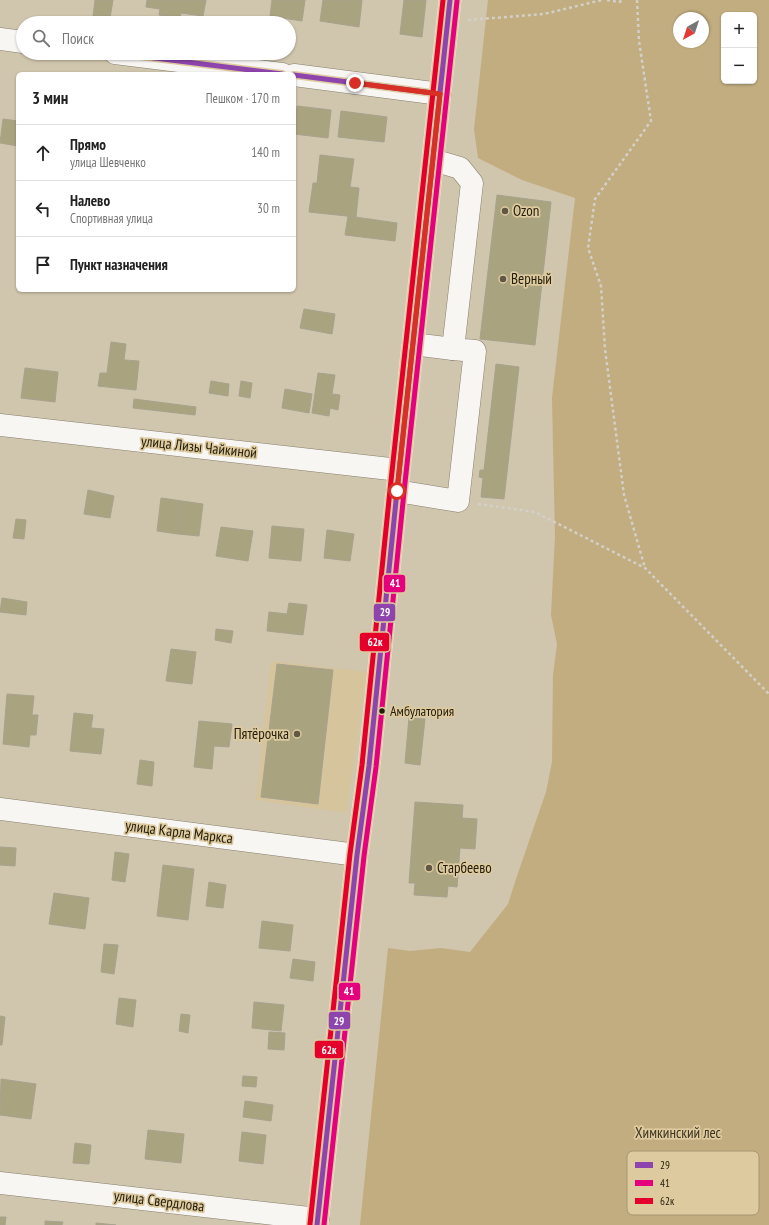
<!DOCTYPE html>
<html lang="ru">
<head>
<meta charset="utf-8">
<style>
  body { margin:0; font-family:"PT Sans Narrow",sans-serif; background:#f2f2f2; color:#222 }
  .controls { position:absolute; right:12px; top:12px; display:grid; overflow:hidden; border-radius:6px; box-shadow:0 1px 3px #0004 }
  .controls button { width:36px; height:36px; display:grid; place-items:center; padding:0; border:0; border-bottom:1px solid #e0e0e0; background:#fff; color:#222; font:20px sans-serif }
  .compass { position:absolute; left:673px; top:12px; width:36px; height:36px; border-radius:50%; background:#fff; box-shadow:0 1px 3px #0004; rotate:219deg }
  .stop { position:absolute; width:12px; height:12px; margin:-9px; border:3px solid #d93025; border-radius:50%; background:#fff }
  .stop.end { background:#d93025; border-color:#fff; box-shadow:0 1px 4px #0008 }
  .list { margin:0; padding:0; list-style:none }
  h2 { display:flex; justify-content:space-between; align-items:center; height:52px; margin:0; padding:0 16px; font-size:17px }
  h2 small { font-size:13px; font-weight:400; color:#767676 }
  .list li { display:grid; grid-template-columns:26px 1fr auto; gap:12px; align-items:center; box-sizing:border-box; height:56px; padding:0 16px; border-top:1px solid #e0e0e0 }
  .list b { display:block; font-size:15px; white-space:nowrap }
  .list p { margin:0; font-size:13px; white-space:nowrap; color:#767676 }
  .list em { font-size:13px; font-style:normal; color:#767676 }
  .icon { flex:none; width:22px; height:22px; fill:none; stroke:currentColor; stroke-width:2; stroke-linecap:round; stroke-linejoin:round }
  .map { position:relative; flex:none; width:769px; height:1225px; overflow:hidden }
  .search { position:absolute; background:#fff; box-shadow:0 1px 3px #0004; left:16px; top:16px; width:280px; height:44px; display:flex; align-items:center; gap:10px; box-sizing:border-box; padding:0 14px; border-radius:22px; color:#767676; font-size:15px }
  .panel { position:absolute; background:#fff; box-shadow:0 1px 3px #0004; left:16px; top:72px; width:280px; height:220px; border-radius:6px }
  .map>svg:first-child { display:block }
  .built { fill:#d6c49d }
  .green { fill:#c1ad7f; fill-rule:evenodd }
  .building { fill:#aaa380; stroke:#a7a28f }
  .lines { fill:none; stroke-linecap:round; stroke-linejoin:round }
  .minor-casing { stroke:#877f6d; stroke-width:23 }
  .major-casing { stroke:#eae5da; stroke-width:23 }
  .path { stroke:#d3d0c8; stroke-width:2.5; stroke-dasharray:3 3; stroke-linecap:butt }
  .minor { stroke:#f8f6f3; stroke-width:22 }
  .major { stroke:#f0f0ee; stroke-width:22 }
  .bus-1-casing { stroke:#deca9f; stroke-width:8 }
  .bus-2-casing { stroke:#deca9f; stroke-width:8 }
  .bus-3-casing { stroke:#deca9f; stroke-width:8 }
  .bus-1 { stroke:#8e44ad; stroke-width:5 }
  .bus-2 { stroke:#e5007d; stroke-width:5 }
  .bus-3 { stroke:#e4002b; stroke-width:5 }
  .route { stroke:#d93025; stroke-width:5 }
  .poi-dot { fill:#605744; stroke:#deca9f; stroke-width:1.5 }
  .bus-dot { fill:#231c0b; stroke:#deca9f; stroke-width:1.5 }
  .labels { text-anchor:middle; stroke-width:3.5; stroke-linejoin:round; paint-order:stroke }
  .bus-label { font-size:14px; fill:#231c0b; stroke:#deca9f; text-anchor:start }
  .poi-label { font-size:15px; fill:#231c0b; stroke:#deca9f; text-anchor:start }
  .street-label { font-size:15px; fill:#231c0b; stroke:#deca9f }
  .park-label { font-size:15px; fill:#3d3420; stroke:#deca9f }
  .key { fill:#deca9f; stroke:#a69673; stroke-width:1 }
  .key-label { font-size:11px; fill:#231c0b }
  .line-badge { stroke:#deca9f; stroke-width:1.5 }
  .badge-label { font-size:11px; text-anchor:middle; font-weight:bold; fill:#fff }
</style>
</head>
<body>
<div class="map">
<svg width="769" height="1225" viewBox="0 0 769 1225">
  <rect width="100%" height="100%" fill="#d0c5ad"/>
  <path class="built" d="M271,661l96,11 -21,141 -90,-13z"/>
  <path class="green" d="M488,0h281v1225h-409l28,-277 22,3 31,-3 29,4 38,-48 9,-28 29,-84 6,-30 1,-87 4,-31 -6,-29 4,-78 -3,-139 23,-200 -53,-18 -44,-22 -4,-29zM724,15h30v66h-30zM679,18h24v24h-24z"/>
  <g class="building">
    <path d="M95,0h18l-3,18 -17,-2z"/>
    <path d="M147,0h59l-3,16 -22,-3 -1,5 -21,-3 1,-6 -14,-2z"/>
    <path d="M272,0h33l-3,21 -32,-5z"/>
    <path d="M323,0h39l-3,27 -39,-6z"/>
    <path d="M404,0h22l-4,37 -22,-3z"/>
    <path d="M297,106l34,4 -3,28 -34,-4z"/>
    <path d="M341,111l46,6 -3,25 -46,-5z"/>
    <path d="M3,119l15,2v25l-18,-3z"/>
    <path d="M320,155l34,4 -4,28 9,1 -3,29 -47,-5 4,-29h4z"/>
    <path d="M497,195l54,7 -16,143 -55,-6z"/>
    <path d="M348,216l49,7 -2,18 -50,-6z"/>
    <path d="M304,309l31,5 -3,20 -32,-6z"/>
    <path d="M111,342l15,2 -2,16 15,1 -3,29 -38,-4 2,-13h7z"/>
    <path d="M496,364l23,3 -15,132 -23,-2 2,-19 -4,-1 1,-7h4z"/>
    <path d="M25,368l33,4 -3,30 -34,-4z"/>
    <path d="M318,373l17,2 -3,19 8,1 -2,15 -8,-2 -1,8 -17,-3z"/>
    <path d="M211,381l18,3 -1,12 -19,-3z"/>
    <path d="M241,381l11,2 -2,15 -11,-2z"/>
    <path d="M285,389l27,5 -3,19 -27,-5z"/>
    <path d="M134,399l62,8 -1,8 -62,-7z"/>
    <path d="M88,490l26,6 -4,22 -26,-4z"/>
    <path d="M161,498l21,3 -4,33 -21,-3z"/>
    <path d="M182,501l21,3 -4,32 -21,-2z"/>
    <path d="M16,519l10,1 -2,19 -11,-1z"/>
    <path d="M272,526l32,3 -3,32 -32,-3z"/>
    <path d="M221,527l32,4 -5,30 -32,-5z"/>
    <path d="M327,530l27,4 -4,27 -26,-3z"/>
    <path d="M2,598l25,4 -1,13 -26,-3z"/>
    <path d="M289,603l18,2 -4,30 -36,-4 2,-19 18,2z"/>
    <path d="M216,629l17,2 -2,12 -16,-3z"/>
    <path d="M171,649l25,3 -4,32 -26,-3z"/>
    <path d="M277,664l56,6 -15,134 -57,-7z"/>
    <path d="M7,694l27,2 -2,19h6l-2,20h-6l-1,12 -26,-3z"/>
    <path d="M74,713l19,2 -2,13 13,1 -3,25 -31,-3z"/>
    <path d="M409,718l16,1 -5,46 -15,-2z"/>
    <path d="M199,721l33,3 -3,23 -15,-1 -2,23 -18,-2z"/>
    <path d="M140,760l14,2 -2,24 -15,-2z"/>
    <path d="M415,802l48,3 -1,13 15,1 -2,30 -15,-1 -3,39 -9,-1 -1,11 -33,-2 1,-12h-6z"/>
    <path d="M0,847l16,1 -1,18 -15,-1z"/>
    <path d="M115,852l14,2 -4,28 -13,-2z"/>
    <path d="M163,865l31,4 -6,51 -31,-4z"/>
    <path d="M209,882l17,3 -3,23 -17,-2z"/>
    <path d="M54,893l35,5 -4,31 -36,-5z"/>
    <path d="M262,921l31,4 -3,26 -31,-3z"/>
    <path d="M104,944l14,1 -4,29 -13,-2z"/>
    <path d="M293,959l22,3 -2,19 -23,-3z"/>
    <path d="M119,998l17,2 -3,27 -17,-3z"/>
    <path d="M254,1002l30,3 -3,26 -29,-3z"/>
    <path d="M181,1014l9,1 -2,18 -9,-2z"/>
    <path d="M0,1016l5,1 -3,28h-2z"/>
    <path d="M269,1032l16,1 -1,17 -16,-1z"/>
    <path d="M243,1076l14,1 -1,10 -14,-1z"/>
    <path d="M1,1079l35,5 -5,35 -31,-4z"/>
    <path d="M245,1101l28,4 -2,16 -28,-4z"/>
    <path d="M148,1130l36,4 -3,29 -36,-4z"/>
    <path d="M242,1132l24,3 -3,29 -24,-3z"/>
    <path d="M75,1143l16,2 -2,19 -16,-1z"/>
    <path d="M0,1217h6l-1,8h-5z"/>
    <path d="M45,1221l18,1 -1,3h-17z"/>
    <path d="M96,1223l20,2h-20z"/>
  </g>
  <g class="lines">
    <g class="minor-casing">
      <g id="minor">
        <path d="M0,39l23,3"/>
        <path d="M115,53l167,21"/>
        <path d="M294,75l146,19"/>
        <path d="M413,344l40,5"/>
        <path d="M0,425l399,45"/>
        <path d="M397,491l61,10 17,-150 -22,-2 19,-166 -12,-15 -27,-8"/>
        <path d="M0,809l357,46"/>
        <path d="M0,1183l318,36"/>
      </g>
    </g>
    <g class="major-casing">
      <path id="major" d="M317,1225l40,-370 12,-89 28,-275 53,-491"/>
    </g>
    <g class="path">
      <path d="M607,0l12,2 5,-2"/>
      <path d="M637,0l2,41 12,80 -56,78 -7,49 13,38 4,63 19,146 21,73"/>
      <path d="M468,20l76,-6 58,-14"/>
      <path d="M478,504l57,8 110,56 124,126"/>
    </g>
    <use href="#minor" class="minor"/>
    <use href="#major" class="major"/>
    <g class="bus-1-casing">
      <g id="bus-1">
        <path d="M115,53l167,21"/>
        <path d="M294,75l146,19"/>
        <path d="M317,1225l40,-370 12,-89 28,-275 53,-491"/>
      </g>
    </g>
    <g class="bus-2-casing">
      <path id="bus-2" d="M324,1225l40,-369 12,-89 28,-275 53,-491"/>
    </g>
    <g class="bus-3-casing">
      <path id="bus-3" d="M310,1224l40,-370 12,-89 28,-275 53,-490"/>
    </g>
    <use href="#bus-1" class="bus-1"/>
    <use href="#bus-2" class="bus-2"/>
    <use href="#bus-3" class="bus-3"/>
  </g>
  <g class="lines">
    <path class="route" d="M355,83l85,11 -43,397"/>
  </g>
  <g class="poi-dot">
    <circle cx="505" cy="211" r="4"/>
    <circle cx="503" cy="279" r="4"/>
    <circle cx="297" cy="734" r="4"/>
    <circle cx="429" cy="868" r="4"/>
  </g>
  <circle class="bus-dot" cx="382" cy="711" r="3.5"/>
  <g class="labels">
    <g class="bus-label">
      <text x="390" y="716">Амбулатория</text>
    </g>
    <g class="poi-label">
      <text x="513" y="216">Ozon</text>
      <text x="511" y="284">Верный</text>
      <text x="289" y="739" text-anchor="end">Пятёрочка</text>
      <text x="437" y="873">Старбеево</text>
    </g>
    <g class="street-label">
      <text transform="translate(199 447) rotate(6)" y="5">улица Лизы Чайкиной</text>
      <text transform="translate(179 832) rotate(7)" y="5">улица Карла Маркса</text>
      <text transform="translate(159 1201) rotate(7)" y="5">улица Свердлова</text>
    </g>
    <g class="park-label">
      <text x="678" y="1138">Химкинский лес</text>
    </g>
  </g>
  <rect x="627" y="1151" width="132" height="64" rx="6" class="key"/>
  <rect x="635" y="1162" width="18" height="6" fill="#8e44ad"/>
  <rect x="635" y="1180" width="18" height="6" fill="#e5007d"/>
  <rect x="635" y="1198" width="18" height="6" fill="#e4002b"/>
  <g class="key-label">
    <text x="660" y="1169">29</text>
    <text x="660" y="1187">41</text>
    <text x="660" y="1205">62к</text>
  </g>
  <g class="line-badge">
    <rect x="383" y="574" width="23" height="19" rx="4" fill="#e5007d"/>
    <rect x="373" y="603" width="23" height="19" rx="4" fill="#8e44ad"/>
    <rect x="359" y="632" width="31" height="20" rx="4" fill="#e4002b"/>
    <rect x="338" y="982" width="23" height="19" rx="4" fill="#e5007d"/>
    <rect x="328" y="1011" width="23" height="19" rx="4" fill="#8e44ad"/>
    <rect x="314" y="1040" width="30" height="19" rx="4" fill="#e4002b"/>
  </g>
  <g class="badge-label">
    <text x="395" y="587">41</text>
    <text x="385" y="616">29</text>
    <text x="375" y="646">62к</text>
    <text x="349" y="995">41</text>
    <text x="339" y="1025">29</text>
    <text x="329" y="1054">62к</text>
  </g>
</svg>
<div class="controls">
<button>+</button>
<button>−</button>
</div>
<svg class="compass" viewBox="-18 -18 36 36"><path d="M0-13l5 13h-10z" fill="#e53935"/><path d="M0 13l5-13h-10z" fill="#767676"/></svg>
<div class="stop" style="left:397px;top:491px"></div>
<div class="stop end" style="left:355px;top:83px"></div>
<div class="search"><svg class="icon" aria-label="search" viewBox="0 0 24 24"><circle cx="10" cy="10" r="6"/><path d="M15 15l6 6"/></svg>Поиск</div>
<section class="panel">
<h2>3 мин<small>Пешком · 170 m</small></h2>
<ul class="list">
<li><svg class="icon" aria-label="ahead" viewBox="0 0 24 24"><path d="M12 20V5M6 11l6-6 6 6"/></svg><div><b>Прямо</b><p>улица Шевченко</p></div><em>140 m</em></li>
<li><svg class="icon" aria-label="left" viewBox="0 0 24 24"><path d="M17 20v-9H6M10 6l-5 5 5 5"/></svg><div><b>Налево</b><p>Спортивная улица</p></div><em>30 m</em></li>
<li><svg class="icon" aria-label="arrive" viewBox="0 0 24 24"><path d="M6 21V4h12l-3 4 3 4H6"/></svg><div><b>Пункт назначения</b></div></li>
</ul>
</section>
</div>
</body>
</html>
